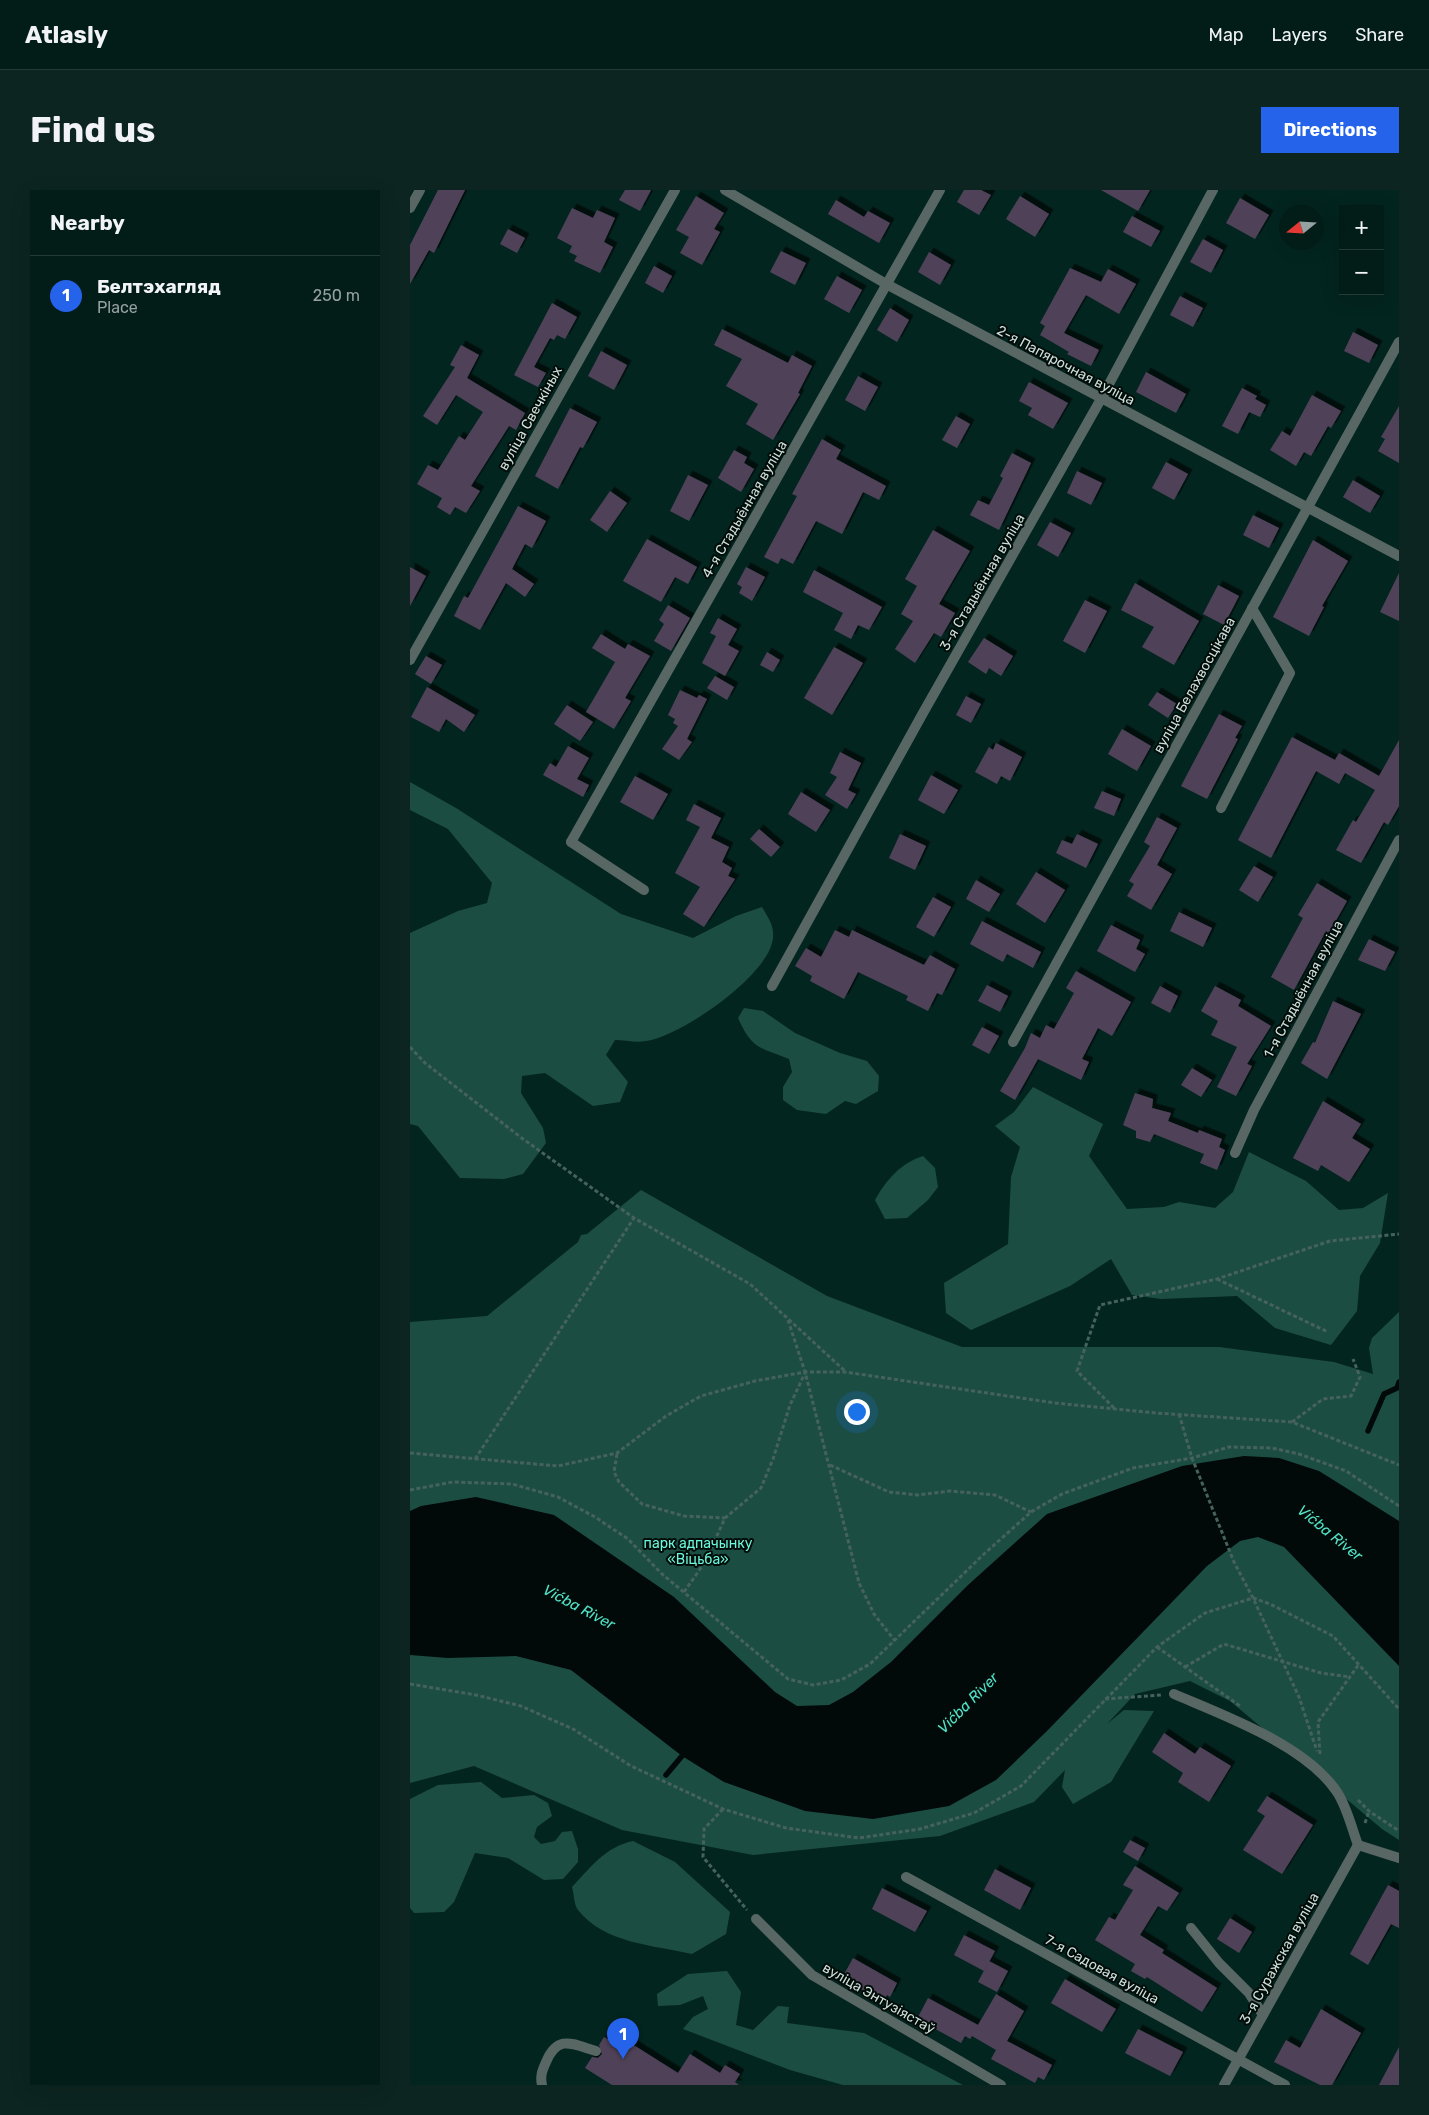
<!DOCTYPE html>
<html lang="en">
<head>
<meta charset="utf-8">
<style>
  body { margin:0; font-family:Rubik,sans-serif; background:#0c2520; color:#f1f3f6 }
  .controls { position:absolute; right:15px; top:15px; display:grid; overflow:hidden; border-radius:0px; box-shadow:0 5px 20px #0002 }
  .controls button { width:45px; height:45px; display:grid; place-items:center; padding:0; border:0; border-bottom:1px solid #233a36; background:#021c17; color:#f1f3f6; font:25px sans-serif }
  .compass { position:absolute; left:869px; top:15px; width:45px; height:45px; border-radius:50%; background:#021c17; box-shadow:0 5px 20px #0002; rotate:252deg }
  .you { position:absolute; left:446px; top:1221px; width:18px; height:18px; margin:-12px; border:4px solid #fff; border-radius:50%; background:#1a73e8; box-shadow:0 0 0 8px #1a73e833 }
  .badge { display:grid; place-items:center; width:32px; height:32px; border-radius:50%; background:#2563eb; color:#fff; font-size:16px; font-weight:700 }
  .pin { position:absolute; translate:-50% -41px; filter:drop-shadow(0 1px 2px #0008) }
  .pin::after { content:''; position:absolute; top:26px; width:18px; height:15px; background:inherit; clip-path:polygon(0 0,100% 0,50% 100%) }
  .list { margin:0; padding:0; list-style:none }
  h2 { display:flex; justify-content:space-between; align-items:center; height:65px; margin:0; padding:0 20px; font-size:21px }
  h2 small { font-size:16px; font-weight:400; color:#96a1a1 }
  .list li { display:grid; grid-template-columns:32px 1fr auto; gap:15px; align-items:center; box-sizing:border-box; height:80px; padding:0 20px; border-top:1px solid #233a36 }
  .list b { display:block; font-size:19px; white-space:nowrap }
  .list p { margin:0; font-size:16px; white-space:nowrap; color:#96a1a1 }
  .list em { font-size:16px; font-style:normal; color:#96a1a1 }
  .map { position:relative; flex:none; width:989px; height:1895px; overflow:hidden; border-radius:0px }
  header { display:flex; align-items:center; gap:30px; box-sizing:border-box; height:70px; padding:0 25px; background:#021c17; border-bottom:1px solid #233a36 }
  header strong { font-size:24px }
  nav { display:flex; gap:28px; margin-inline-start:auto; font-size:18px }
  .intro { display:flex; align-items:center; justify-content:space-between; box-sizing:border-box; height:120px; padding:0 30px }
  h1 { margin:0; font-size:35px }
  .button { padding:12px 22px; border-radius:0px; background:#2563eb; color:#fff; font-size:18px; font-weight:700 }
  main { display:flex; gap:30px; padding:0 30px }
  aside { flex:1; background:#021c17; border-radius:0px; box-shadow:0 5px 20px #0002 }
  .map>svg:first-child { display:block }
  .green { fill:#1c4d43 }
  .water { fill:#010a08 }
  .lines { fill:none; stroke-linecap:round; stroke-linejoin:round }
  .stream { stroke:#010a08; stroke-width:5.5 }
  .building { fill:#504259; filter:url(#shadow) }
  .path { stroke:#46625d; stroke-width:3; stroke-dasharray:4 2.5; stroke-linecap:butt }
  .service { stroke:#596764; stroke-width:10 }
  .minor { stroke:#596764; stroke-width:10 }
  .labels { text-anchor:middle; stroke-width:4; stroke-linejoin:round; paint-order:stroke }
  .street-label { font-size:14px; fill:#cddfda; stroke:#020c09 }
  .park-label { font-size:14px; fill:#6bf7dc; stroke:#020c09 }
  .water-label { font-size:15px; font-style:italic; fill:#53e1c8; stroke:#020c09 }
</style>
</head>
<body>
<header>
<strong>Atlasly</strong>
<nav><a>Map</a><a>Layers</a><a>Share</a></nav>
</header>
<div class="intro"><h1>Find us</h1><a class="button">Directions</a></div>
<main>
<aside>
<h2>Nearby<small></small></h2>
<ul class="list">
<li><span class="badge">1</span><div><b>Белтэхагляд</b><p>Place</p></div><em>250 m</em></li>
</ul>
</aside>
<div class="map">
<svg width="989" height="1895" viewBox="0 0 989 1895">
  <defs>
    <filter id="shadow"><feDropShadow dx="4.5" dy="-4.5" stdDeviation="0" flood-color="#0009"/></filter>
  </defs>
  <rect width="100%" height="100%" fill="#03251f"/>
  <g class="green">
    <path d="M0,592l46,26 165,106 72,24 43,-22 26,-9c7,12 14,21 10,36 -9,36 -91,93 -126,98 -10,2 -21,-1 -31,-1l-9,15 22,27 -8,20 -27,4 -48,-33 -23,3 -1,17 22,35 3,15 -23,31 -19,5 -44,-1 -42,-52 -8,-2v-191l48,-22 29,-8 5,-20 -44,-54 -38,-19z"/>
    <path d="M334,818l19,3 32,22 45,20 27,8 12,15 -1,15 -22,13 -11,-3 -19,13 -29,-4 -14,-10v-13l9,-15 -3,-13c-30,-12 -37,-10 -51,-41z"/>
    <path d="M623,897l70,37 -14,32 38,53 37,-2 15,-5 36,6 18,-16 16,-40 57,29 33,29 24,-2 25,-15 -8,50 -20,33 -3,35 -26,34 -56,-17 -38,-32 -76,3 -29,-4 -21,-36 -41,27 -99,44 -25,-17 -2,-30 64,-39 3,-67 9,-30 -25,-21 19,-14z"/>
    <path d="M513,966l12,12 3,19 -10,13 -21,18 -22,1 -10,-19c11,-20 26,-37 48,-44z"/>
    <path d="M231,1000l186,106 135,51h257l115,15 39,12 -4,-26 3,-10 27,-26v528l-17,-11 -152,-128 -40,-20 -55,13 -28,30 17,-14 30,1 -43,71 -38,22 -11,-17 3,-17 -31,32 -94,34 -187,19 -131,-25 -148,-64 -64,17v-461l77,-6 91,-74 3,-7 6,-1z"/>
    <path d="M71,1592l21,16 32,-3 14,8 4,13 -15,11 -3,10 7,7 14,-3 7,-9 10,-1 6,18v13l-15,17 -19,1 -36,-22 -33,-5 -21,49 -10,10 -30,1 -4,-5v-109l28,-14z"/>
    <path d="M223,1651l42,21 55,50 -4,22 -34,20c-38,-9 -87,-10 -114,-44 -4,-5 -4,-16 -6,-23 19,-20 33,-40 61,-46z"/>
    <path d="M317,1781l14,21 -5,33 17,5 25,-24 11,1 -2,16 77,10 99,52h-120l-53,-15 -107,-41 10,-12 15,-8 -5,-13 -23,9 -22,1 -1,-12 31,-20z"/>
  </g>
  <path class="water" d="M834,1266l35,2 40,13 80,50v145l-115,-119 -26,-10 -18,4 -33,25 -161,166 -50,48 -47,26 -76,13 -68,-8 -81,-29 -42,-26 -111,-86 -55,-14 -68,2 -38,-3v-144l11,-5 55,-9 78,18 120,82 101,95 22,14 32,-1 24,-13 38,-30 77,-77 79,-71 135,-48z"/>
  <g class="lines">
    <g class="stream">
      <path d="M958,1241l16,-37 13,-6 2,-6"/>
      <path d="M256,1585l16,-19"/>
    </g>
  </g>
  <g class="building">
    <path d="M28,0h27l-31,63 -5,-3 -19,34v-39z"/>
    <path d="M215,0h26l-11,21 -21,-11z"/>
    <path d="M554,0h17l10,5 -12,20 -22,-13z"/>
    <path d="M691,0h49l-12,21z"/>
    <path d="M286,6l28,17 -10,16 6,3 -18,33 -22,-12 9,-16 -13,-7z"/>
    <path d="M610,6l29,18 -14,23 -29,-18z"/>
    <path d="M830,8l29,17 -14,24 -29,-16z"/>
    <path d="M426,10l28,17 4,-6 22,12 -11,20 -51,-29z"/>
    <path d="M162,18l21,10 4,-8 18,8 -11,24 9,5 -13,26 -26,-12 3,-5 -8,-4 3,-6 -15,-8z"/>
    <path d="M722,26l28,15 -9,16 -28,-15z"/>
    <path d="M98,39l17,9 -8,15 -17,-9z"/>
    <path d="M793,49l20,11 -12,23 -21,-11z"/>
    <path d="M371,61l25,12 -11,22 -25,-13z"/>
    <path d="M519,62l22,13 -11,20 -22,-13z"/>
    <path d="M244,76l18,10 -9,17 -18,-10z"/>
    <path d="M660,78l31,14 7,-13 28,15 -17,30 -33,-19 -22,38 35,17 -8,16 -24,-12 2,-2 -29,-17 5,-9 -5,-3z"/>
    <path d="M427,86l25,14 -13,23 -25,-14z"/>
    <path d="M770,106l23,12 -10,19 -23,-12z"/>
    <path d="M142,113l25,14 -12,22 -8,-4 -3,5 -4,-2 -16,29 12,6 -8,14 -24,-12z"/>
    <path d="M480,118l19,12 -12,22 -20,-12z"/>
    <path d="M312,139l66,34 4,-8 20,11 -14,27 2,1 -27,46 -27,-16 12,-20 -32,-18 16,-27 -28,-14z"/>
    <path d="M943,142l25,13 -9,18 -25,-12z"/>
    <path d="M51,155l18,10 -12,23 58,35 -9,17 -7,-4 -38,60 9,5 -14,22 -11,-6 -5,8 -13,-8 5,-9 -25,-14 11,-19 10,5 21,-34 6,4 18,-28 -27,-17 -19,30 -14,-9 32,-49 -5,-2z"/>
    <path d="M191,161l26,14 -13,25 -26,-14z"/>
    <path d="M736,182l40,22 -10,19 -40,-21z"/>
    <path d="M448,186l20,11 -13,24 -20,-11z"/>
    <path d="M619,192l39,21 -15,26 -25,-14 4,-7 -13,-7z"/>
    <path d="M832,198l15,8 -2,3 11,6 -6,12 -11,-5 -11,22 -16,-8z"/>
    <path d="M902,205l29,16 -10,17 -3,-2 -17,30 -7,-4 -8,14 -26,-16 12,-19 8,5z"/>
    <path d="M989,216v57l-21,-12 7,-12 -4,-2z"/>
    <path d="M160,218l27,14 -14,26 -3,-1 -22,42 -23,-13z"/>
    <path d="M546,226l14,8 -13,24 -15,-8z"/>
    <path d="M412,249l19,11 -5,9 50,27 -7,14 -16,-8 -21,42 -26,-13 -23,43 -12,-6 -3,6 -14,-7 33,-61 -5,-2z"/>
    <path d="M324,260l13,7 -3,6 10,6 -13,23 -23,-14z"/>
    <path d="M602,263l19,10 -32,67 -29,-15 8,-15 11,5 14,-27 -3,-2z"/>
    <path d="M756,272l22,12 -14,26 -22,-12z"/>
    <path d="M667,281l25,12 -11,22 -24,-12z"/>
    <path d="M278,285l20,10 -19,36 -19,-10z"/>
    <path d="M943,290l27,16 -10,17 -27,-16z"/>
    <path d="M200,301l17,12 -20,29 -17,-12z"/>
    <path d="M108,316l28,15 -14,27 -7,-4 -13,25 22,15 -9,13 -19,-14 -26,47 -26,-14 10,-20 4,2z"/>
    <path d="M843,325l26,13 -10,20 -26,-13z"/>
    <path d="M640,332l21,11 -13,24 -21,-12z"/>
    <path d="M523,340l37,21 -31,53 16,9 -14,24 -7,-4 -19,30 -20,-14 18,-28 -12,-7 16,-28 -12,-7z"/>
    <path d="M237,349l50,28 -9,17 -13,-7 -14,25 -38,-21z"/>
    <path d="M903,350l35,21 -26,45 2,1 -15,29 -36,-19z"/>
    <path d="M0,377l16,9 -16,30z"/>
    <path d="M336,377l19,10 -13,24 -13,-8 3,-6 -5,-3z"/>
    <path d="M404,380l68,37 -13,23 -11,-5 -7,14 -17,-9 9,-17 -40,-21z"/>
    <path d="M989,383v48l-19,-9z"/>
    <path d="M725,393l64,38 -25,44 -32,-18 12,-20 -33,-17z"/>
    <path d="M808,395l21,11 -15,29 -21,-11z"/>
    <path d="M675,410l22,11 -22,42 -22,-12z"/>
    <path d="M258,415l22,13 -19,33 -17,-10 10,-17 -5,-4z"/>
    <path d="M308,428l19,11 -9,16 11,6 -14,25 -23,-13 14,-27 -6,-3z"/>
    <path d="M191,444l24,15 3,-5 22,12 -25,42 6,3 -17,28 -28,-17 29,-50 -23,-14z"/>
    <path d="M574,448l29,18 -12,20 -12,-8 -3,6 -18,-12z"/>
    <path d="M424,457l29,16 -31,52 -28,-17z"/>
    <path d="M357,462l13,8 -7,12 -13,-7z"/>
    <path d="M16,466l16,9 -11,19 -16,-10z"/>
    <path d="M305,486l19,11 -7,13 -20,-12z"/>
    <path d="M17,497l48,28 -11,17 -18,-13 -7,13 -28,-15z"/>
    <path d="M270,500l17,8 2,-3 8,4 -20,40 5,3 -13,18 -17,-11 16,-23 -5,-3 2,-4 -7,-4z"/>
    <path d="M747,502l20,12 -9,14 -20,-13z"/>
    <path d="M556,506l15,8 -10,19 -15,-8z"/>
    <path d="M157,515l26,17 -13,19 -26,-17z"/>
    <path d="M809,524l23,12 -7,12 3,1 -31,60 -26,-13z"/>
    <path d="M712,539l29,17 -14,25 -29,-17z"/>
    <path d="M882,547l43,23 4,-7 40,23 20,-36v66l-11,19 -4,-3 -23,41 -25,-13 17,-30 3,2 19,-32 -30,-17 -6,11 -23,-13 -45,87 -33,-18z"/>
    <path d="M586,553l26,14 -12,24 -9,-5 -4,8 -22,-12 14,-25 4,3z"/>
    <path d="M158,556l21,12 -12,21 12,6 -6,12 -40,-22 7,-12 6,4z"/>
    <path d="M430,562l21,11 -13,27 8,4 -9,15 -22,-14 12,-18 -7,-4z"/>
    <path d="M521,585l27,15 -14,24 -26,-14z"/>
    <path d="M225,586l33,18 -15,26 -33,-18z"/>
    <path d="M692,601l19,8 -7,17 -20,-8z"/>
    <path d="M391,602l29,18 -14,22 -28,-18z"/>
    <path d="M284,614l27,14 -10,20 18,9 -7,15 10,6 -4,8 7,3 -31,48 -21,-13 17,-27 -25,-14 25,-46 -14,-7z"/>
    <path d="M747,627l20,11 -20,37 15,9 -21,36 -24,-14 7,-12 -5,-3 21,-35 -6,-4z"/>
    <path d="M349,639l21,18 -9,10 -21,-18z"/>
    <path d="M490,644l26,12 -11,24 -26,-12z"/>
    <path d="M667,644l21,10 -12,24 -30,-15 6,-13 10,4z"/>
    <path d="M844,676l19,11 -15,25 -19,-12z"/>
    <path d="M626,682l29,18 -20,33 -29,-19z"/>
    <path d="M566,690l24,14 -11,18 -23,-13z"/>
    <path d="M907,693l30,18 -18,32 -3,-2 -32,59 -23,-13 32,-59 -5,-3z"/>
    <path d="M523,707l18,10 -17,30 -18,-10z"/>
    <path d="M769,722l33,16 -9,19 -33,-16z"/>
    <path d="M572,731l59,31 -8,16 -26,-14 -4,8 -33,-18z"/>
    <path d="M701,735l29,15 -4,9 9,5 -10,18 -38,-21z"/>
    <path d="M425,740l14,7 3,-7 72,35 6,-10 25,14 -13,26 -5,-2 -9,18 -22,-11 2,-4 -50,-24 -14,27 -34,-18 2,-5 -17,-10 11,-18 15,9z"/>
    <path d="M959,749l26,13 -10,19 -27,-11z"/>
    <path d="M666,781l55,31 -19,34 -14,-8 -16,31 7,3 -8,18 -43,-21 -23,41 -15,-9 25,-43 6,-15 9,5 6,-13 8,4 20,-36 -8,-5z"/>
    <path d="M577,795l21,11 -8,16 -22,-11z"/>
    <path d="M750,796l18,10 -8,17 -19,-10z"/>
    <path d="M805,796l26,14 -3,6 33,20 -24,38 5,2 -16,30 -19,-9 20,-40 -26,-12 7,-14 -17,-10z"/>
    <path d="M923,811l28,13 -34,65 -26,-16 12,-21 2,1z"/>
    <path d="M572,837l17,9 -10,18 -17,-9z"/>
    <path d="M782,878l20,12 -11,17 -20,-12z"/>
    <path d="M725,903l18,6 -1,9 19,5 -3,8 30,12 1,-3 23,9 -3,8 6,3 -8,20 -17,-7 4,-9 -50,-20 -4,8 -14,-4v-7l-13,-6z"/>
    <path d="M913,911l38,23 -9,14 18,11 -21,33 -28,-17 -3,6 -25,-13z"/>
    <path d="M754,1543l31,21 5,-7 31,19 -22,36 -31,-20 5,-9 -31,-21z"/>
    <path d="M857,1606l46,29 -31,49 -39,-24 22,-34 -8,-5z"/>
    <path d="M720,1650l15,8 -7,13 -15,-9z"/>
    <path d="M725,1676l44,27 -12,18 -9,-5 -18,29 24,15 -2,3 55,35 -15,24 -55,-35 -2,2 -14,-8 4,-7 -40,-24 14,-23 6,3 18,-30 -10,-5z"/>
    <path d="M585,1679l36,19 -11,22 -36,-20z"/>
    <path d="M978,1695l11,6v37l-8,-4 -23,41 -18,-11z"/>
    <path d="M472,1698l45,23 -12,21 -43,-23z"/>
    <path d="M820,1728l22,14 -13,21 -22,-14z"/>
    <path d="M554,1745l31,16 -11,20 -30,-16z"/>
    <path d="M443,1768l44,25 -7,14 -3,-2 -4,7 -41,-24z"/>
    <path d="M579,1771l19,10 -11,21 -19,-10z"/>
    <path d="M655,1789l51,30 -14,23 -51,-29z"/>
    <path d="M586,1804l28,17 -17,30 45,24 -8,15 -6,-3 -3,6 -44,-24 5,-9 -24,-14 -2,3 -5,-3 -4,7 -44,-24 11,-21 50,27z"/>
    <path d="M911,1819l40,24 -29,52h-12l-46,-23 12,-22 14,8z"/>
    <path d="M728,1839l45,23 -13,24 -45,-23z"/>
    <path d="M194,1847l15,9 5,-7 54,34 12,-19 30,19 5,-8 15,9 -5,8 4,3h-127l-27,-17 7,-11 6,1 4,-4 -3,-9z"/>
    <path d="M989,1857v38h-20z"/>
  </g>
  <g class="lines">
    <g class="path">
      <path d="M0,857l15,16 98,76 111,79 116,66 95,87"/>
      <path d="M807,1089l111,53"/>
      <path d="M378,1130l17,52 54,211 15,31 21,27"/>
      <path d="M704,1218l-37,-37 23,-66 117,-26 113,-38 69,-7"/>
      <path d="M769,1224l13,44 42,104 19,36 46,99 18,54"/>
      <path d="M882,1232l31,-23 28,-3 9,-19 -7,-18"/>
      <path d="M0,1263l148,13 59,-13 49,-37 35,-20 54,-15 50,-9h40l210,31 101,10 136,9 107,43"/>
      <path d="M207,1264l-3,18 5,10 23,22 42,12 41,2"/>
      <path d="M65,1269l159,-241"/>
      <path d="M420,1275l59,27 29,3 32,-4 45,4 36,17"/>
      <path d="M0,1300l43,-8 59,2 46,13 37,20 33,22 34,35 126,105 25,6 28,-5 29,-16 114,-110 47,-42 31,-18 71,-26 59,-10 37,-11 43,1 27,6 47,17 53,35"/>
      <path d="M274,1402l21,-30 20,-44 36,-30 12,-29 17,-54 15,-32"/>
      <path d="M747,1457l83,59"/>
      <path d="M775,1477l39,-23 97,29 29,4"/>
      <path d="M0,1494l66,11 45,11 52,23 58,37 92,43 63,19 73,10 61,-9 54,-16 47,-27 136,-139 48,-34 48,-15 17,6 63,32 66,73"/>
      <path d="M695,1509l56,-4"/>
      <path d="M910,1564l-2,-32 41,-58"/>
      <path d="M948,1610l11,11 30,20"/>
      <path d="M313,1619l-19,20 -1,28 44,53"/>
      <path d="M955,1633l4,-12"/>
    </g>
    <g class="service">
      <path d="M811,618l69,-135 -38,-65"/>
      <path d="M161,652l73,48"/>
      <path d="M781,1738l28,35 30,30 14,22"/>
      <path d="M132,1895c-2,-9 0,-14 4,-23 12,-28 26,-18 50,-11"/>
    </g>
    <g class="minor">
      <path d="M315,0l163,95 511,271"/>
      <path d="M0,18l10,-18"/>
      <path d="M0,470l265,-470"/>
      <path d="M161,652l369,-652"/>
      <path d="M362,796l151,-273 178,-314 112,-209"/>
      <path d="M603,852l386,-700"/>
      <path d="M825,963l19,-43 145,-270"/>
      <path d="M764,1504c49,21 132,51 163,98 10,15 15,37 21,53"/>
      <path d="M948,1655l41,13"/>
      <path d="M496,1687l379,208"/>
      <path d="M346,1729l56,56 189,110"/>
      <path d="M814,1895l134,-240"/>
    </g>
  </g>
  <g class="labels">
    <g class="street-label">
      <text transform="translate(656 175) rotate(28)" y="5">2-я Папярочная вуліца</text>
      <text transform="translate(120 228) rotate(-61)" y="5">вуліца Свечкіных</text>
      <text transform="translate(334 319) rotate(-60)" y="5">4-я Стадыённая вуліца</text>
      <text transform="translate(572 392) rotate(-60)" y="5">3-я Стадыённая вуліца</text>
      <text transform="translate(784 495) rotate(-61)" y="5">вуліца Белахвосцікава</text>
      <text transform="translate(893 799) rotate(-62)" y="5">1-я Стадыённая вуліца</text>
      <text transform="translate(869 1768) rotate(-61)" y="5">3-я Суражская вуліца</text>
      <text transform="translate(692 1779) rotate(29)" y="5">7-я Садовая вуліца</text>
      <text transform="translate(469 1808) rotate(30)" y="5">вуліца Энтузіястаў</text>
    </g>
    <g class="park-label">
      <text x="288" y="1358">парк адпачынку<tspan x="288" dy="16">«Віцьба»</tspan></text>
    </g>
    <g class="water-label">
      <text transform="translate(920 1343) rotate(39)" y="5">Vićba River</text>
      <text transform="translate(169 1417) rotate(28)" y="5">Vićba River</text>
      <text transform="translate(558 1513) rotate(-45)" y="5">Vićba River</text>
    </g>
  </g>
</svg>
<div class="controls">
<button>+</button>
<button>−</button>
</div>
<svg class="compass" viewBox="-18 -18 36 36"><path d="M0-13l5 13h-10z" fill="#e53935"/><path d="M0 13l5-13h-10z" fill="#96a1a1"/></svg>
<div class="you"></div>
<div class="pin badge" style="left:213px;top:1869px">1</div>
</div>
</main>
</body>
</html>
